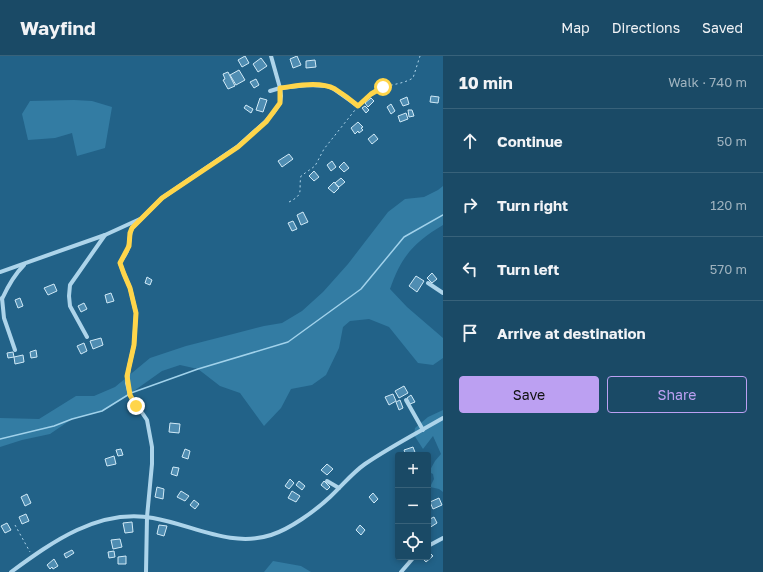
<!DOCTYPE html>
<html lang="en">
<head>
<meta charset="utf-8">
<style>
  body { margin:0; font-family:"Golos Text",sans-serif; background:#27546f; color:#f1f3f6 }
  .controls { position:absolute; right:12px; bottom:12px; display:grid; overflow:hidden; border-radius:4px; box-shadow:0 2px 6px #0003 }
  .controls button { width:36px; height:36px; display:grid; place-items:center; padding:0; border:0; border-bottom:1px solid #38627a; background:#1a4a66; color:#f1f3f6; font:20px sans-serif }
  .stop { position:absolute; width:12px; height:12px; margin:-9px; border:3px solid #ffd54a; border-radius:50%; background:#fff }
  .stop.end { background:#ffd54a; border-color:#fff; box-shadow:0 1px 4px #0008 }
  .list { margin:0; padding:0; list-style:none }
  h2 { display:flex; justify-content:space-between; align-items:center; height:52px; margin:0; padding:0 16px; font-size:17px }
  h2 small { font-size:13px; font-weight:400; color:#9fb3bf }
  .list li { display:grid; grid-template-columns:26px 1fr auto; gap:12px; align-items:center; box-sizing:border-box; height:64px; padding:0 16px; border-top:1px solid #38627a }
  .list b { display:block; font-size:15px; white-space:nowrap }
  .list em { font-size:13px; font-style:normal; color:#9fb3bf }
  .actions { display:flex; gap:8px; padding:12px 16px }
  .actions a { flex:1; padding:9px 0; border:1px solid #bca0f2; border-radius:4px; text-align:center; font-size:14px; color:#bca0f2 }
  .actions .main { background:#bca0f2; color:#111 }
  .icon { flex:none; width:22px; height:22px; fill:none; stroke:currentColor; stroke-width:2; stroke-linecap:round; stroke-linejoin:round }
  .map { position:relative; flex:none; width:443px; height:516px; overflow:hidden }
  header { display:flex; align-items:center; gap:24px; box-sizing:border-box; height:56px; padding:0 20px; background:#1a4a66; border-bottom:1px solid #38627a }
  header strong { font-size:19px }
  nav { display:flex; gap:22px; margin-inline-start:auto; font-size:14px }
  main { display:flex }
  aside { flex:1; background:#1a4a66 }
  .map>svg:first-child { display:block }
  .green { fill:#337ca3 }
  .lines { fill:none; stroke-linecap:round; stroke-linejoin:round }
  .stream { stroke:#a1d2eb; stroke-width:1.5 }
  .building { fill:#4f8db2; stroke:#d1eaf7 }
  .path { stroke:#add4ea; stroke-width:1; stroke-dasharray:2 3; stroke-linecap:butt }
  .street { stroke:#add4ea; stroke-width:4 }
  .route { stroke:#ffd54a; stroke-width:5 }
</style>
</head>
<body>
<header>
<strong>Wayfind</strong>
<nav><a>Map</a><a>Directions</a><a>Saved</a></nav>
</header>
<main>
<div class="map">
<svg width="443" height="516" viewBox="0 0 443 516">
  <rect width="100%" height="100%" fill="#226288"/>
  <g class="green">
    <path d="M74,44l18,1 20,6 -7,41 -28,8 -5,-23 -17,5 -27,2 -6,-26 8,-13z"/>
    <path d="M443,130v39c-29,17 -42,32 -53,64l17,18 36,31v20l-10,7 -15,-2 -29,-36 -20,-8 -19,2 -7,6 -4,21 -13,27 -14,10 -21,4 -10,19 -17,18 -24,-33 -20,-7 -22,-17 -18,-4 -18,6 -31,22 -29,18 -30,8 -22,15 -28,6 -22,7v-29l39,1 37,-23h18l21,-9 35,-29 36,-12 47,-12 31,-8 18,-3 20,-12 21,-19 25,-28 40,-52 17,-13 19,-2 14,-7z"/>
    <path d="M443,354v82l-4,-3 -9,-2 4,-8 -1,-5 -4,-2 6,-11 6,-7 -8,-18 -10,13 -9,-14 1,-7 13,-11z"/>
    <path d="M273,505l28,5 10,6h-47z"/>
  </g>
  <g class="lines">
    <path class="stream" d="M0,383l54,-13 18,-7 30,-8 29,-18 67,-24 90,-27 73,-53 43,-52 39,-22"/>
  </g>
  <g class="building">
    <path d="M245,0l4,7 -7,4 -4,-7z"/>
    <path d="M297,0l4,9 -8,3 -3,-9z"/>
    <path d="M261,2l6,8 -9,6 -5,-8z"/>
    <path d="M315,4l1,7 -10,1v-7z"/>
    <path d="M239,14l6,10 -9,5 -6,-10z"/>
    <path d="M228,16l7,14 -7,3 -5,-9 2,-1 -2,-5z"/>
    <path d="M256,23l3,6 -5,3 -4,-6z"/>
    <path d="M431,40l8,1 -1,6 -8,-1z"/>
    <path d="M407,41l2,7 -6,2 -3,-6z"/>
    <path d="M260,42l7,2 -4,12 -7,-2z"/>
    <path d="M371,42l3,3 -6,6 -3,-4z"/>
    <path d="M391,48l4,7 -4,3 -4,-7z"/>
    <path d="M246,49l7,4 -2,4 -7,-5z"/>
    <path d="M365,50l4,4 -3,3 -4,-5z"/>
    <path d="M408,54h4l2,6 -5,1z"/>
    <path d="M406,57l2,6 -8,3 -2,-6z"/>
    <path d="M358,66l5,5 -2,1 2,2 -4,3 -1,-2 -3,3 -4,-6z"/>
    <path d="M374,78l4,5 -6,5 -4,-5z"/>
    <path d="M289,98l4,5 -11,8 -4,-6z"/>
    <path d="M332,105l4,6 -5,4 -4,-6z"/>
    <path d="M344,106l5,6 -5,4 -5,-5z"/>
    <path d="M314,115l5,6 -5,4 -5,-5z"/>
    <path d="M341,122l4,4 -6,5 -4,-4z"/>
    <path d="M334,126l5,6 -5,5 -6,-5z"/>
    <path d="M303,156l5,10 -7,3 -4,-10z"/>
    <path d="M293,165l4,8 -5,2 -4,-8z"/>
    <path d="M432,217l5,6 -5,4 -5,-5z"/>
    <path d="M416,220l8,5 -7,11 -8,-6z"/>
    <path d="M147,221l5,3 -2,5 -5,-2z"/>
    <path d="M54,228l3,7 -9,4 -4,-7z"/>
    <path d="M111,237l3,8 -7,2 -2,-8z"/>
    <path d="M20,242l3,8 -5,2 -3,-8z"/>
    <path d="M84,247l3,6 -6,3 -3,-6z"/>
    <path d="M101,282l2,7 -10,4 -3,-8z"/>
    <path d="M84,287l3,8 -6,3 -4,-8z"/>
    <path d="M36,294l1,7 -6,1 -1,-6z"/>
    <path d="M13,296l1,5 -6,1 -1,-5z"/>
    <path d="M23,299l1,7 -9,2 -1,-7z"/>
    <path d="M404,330l4,7 -9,5 -4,-7z"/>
    <path d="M393,338l3,7 -7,4 -4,-8z"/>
    <path d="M411,339l4,7 -5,2 -3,-6z"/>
    <path d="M400,344l3,8 -4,2 -3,-8z"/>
    <path d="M170,367l10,1 -1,9 -10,-1z"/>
    <path d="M413,391l3,8h-10l-2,-5z"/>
    <path d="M121,393l2,6 -5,1 -2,-6z"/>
    <path d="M185,393l5,2 -2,8 -6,-2z"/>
    <path d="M114,400l2,8 -9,2 -2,-7z"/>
    <path d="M327,408l6,5 -6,6 -6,-5z"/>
    <path d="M173,411l6,1 -2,8 -6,-2z"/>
    <path d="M290,423l4,4 -5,6 -4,-3z"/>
    <path d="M299,425l6,5 -3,4 -6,-5z"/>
    <path d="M324,425l6,6 -3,3 -6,-5z"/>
    <path d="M157,431l7,2 -1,10 -8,-2z"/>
    <path d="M181,435l8,5 -4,5 -8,-4z"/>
    <path d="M292,435l8,5 -4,6 -8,-4z"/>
    <path d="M373,437l5,6 -4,4 -5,-6z"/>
    <path d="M27,438l4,9 -6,3 -4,-9z"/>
    <path d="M439,442l3,7 -9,4 -3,-7z"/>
    <path d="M194,444l5,4 -4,5 -5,-4z"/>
    <path d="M26,458l3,7 -7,3 -3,-7z"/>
    <path d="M434,461l3,6 -8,5 -1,-8z"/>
    <path d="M132,466l1,10 -8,1 -2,-10z"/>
    <path d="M7,467l4,7 -6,3 -4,-7z"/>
    <path d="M159,469l8,1 -3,10 -7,-2z"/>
    <path d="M360,469l5,5 -4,5 -5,-5z"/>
    <path d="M120,483l2,8 -9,2 -2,-9z"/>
    <path d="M72,494l2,3 -8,5 -2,-4z"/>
    <path d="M114,495l1,6 -6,1 -1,-6z"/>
    <path d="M429,496l4,4 -7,6 -4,-4 6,-1z"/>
    <path d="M126,500v8h-8v-7z"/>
    <path d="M54,503l4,7 -5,3 -1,-2 -2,2 -3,-4z"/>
  </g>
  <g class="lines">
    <g class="path">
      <path d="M361,47c7,-6 13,-12 21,-15 10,-4 21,-4 31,-10l7,-22"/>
      <path d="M289,146c16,-8 9,-11 12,-26l14,-10 9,-17 31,-39"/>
      <path d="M15,469l15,27"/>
    </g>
    <g class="street">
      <path d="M270,35l10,-3 29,-3 18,1 7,3 24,17"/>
      <path d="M0,216l105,-37 35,-16"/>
      <path d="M428,227l15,10"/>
      <path d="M2,242l2,20 11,32"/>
      <path d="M2,243c6,-13 12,-24 22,-34"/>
      <path d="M87,281l-17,-31 -1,-10 1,-11 35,-50"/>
      <path d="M406,344l17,30"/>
      <path d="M327,425l12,7"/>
      <path d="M428,490l15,-8"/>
      <path d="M11,516c41,-30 88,-64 142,-54 40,7 78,30 118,17 19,-6 44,-24 59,-38 12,-11 22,-24 35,-33 25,-17 52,-31 78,-46"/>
      <path d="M146,516l1,-55 5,-53v-17l-5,-27 -17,-25 -3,-12 2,-16 5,-22 2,-32 -6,-25 -6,-14 -4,-11c2,-5 7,-9 8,-15 2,-6 1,-13 4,-20l30,-30 75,-51 28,-25 9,-10 6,-9 1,-7 -1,-8 -9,-32"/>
      <path d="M401,516l13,-15"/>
    </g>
  </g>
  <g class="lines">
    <path class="route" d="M136,350l-6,-11 -3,-19 7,-31 2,-32 -6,-25 -6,-14 -4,-11 9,-17 1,-13 2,-5 30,-30 76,-51 28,-25 14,-19v-15c17,-2 39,-7 55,1 8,5 16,11 23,17l13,-12 12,-7"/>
  </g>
</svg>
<div class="controls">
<button>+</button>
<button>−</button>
<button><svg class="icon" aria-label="locate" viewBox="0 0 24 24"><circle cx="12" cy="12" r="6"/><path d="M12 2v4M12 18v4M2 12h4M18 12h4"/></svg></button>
</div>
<div class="stop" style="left:383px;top:31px"></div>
<div class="stop end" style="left:136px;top:350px"></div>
</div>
<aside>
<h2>10 min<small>Walk · 740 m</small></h2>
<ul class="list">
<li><svg class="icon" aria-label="ahead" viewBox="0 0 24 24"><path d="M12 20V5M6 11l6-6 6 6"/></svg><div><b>Continue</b></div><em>50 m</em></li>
<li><svg class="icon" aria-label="right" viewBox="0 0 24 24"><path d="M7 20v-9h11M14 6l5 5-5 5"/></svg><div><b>Turn right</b></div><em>120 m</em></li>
<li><svg class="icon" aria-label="left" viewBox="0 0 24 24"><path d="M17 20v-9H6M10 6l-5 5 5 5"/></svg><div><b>Turn left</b></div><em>570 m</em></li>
<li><svg class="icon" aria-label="arrive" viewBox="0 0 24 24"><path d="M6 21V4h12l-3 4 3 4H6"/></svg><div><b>Arrive at destination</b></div></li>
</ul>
<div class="actions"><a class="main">Save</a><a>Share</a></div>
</aside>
</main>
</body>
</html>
